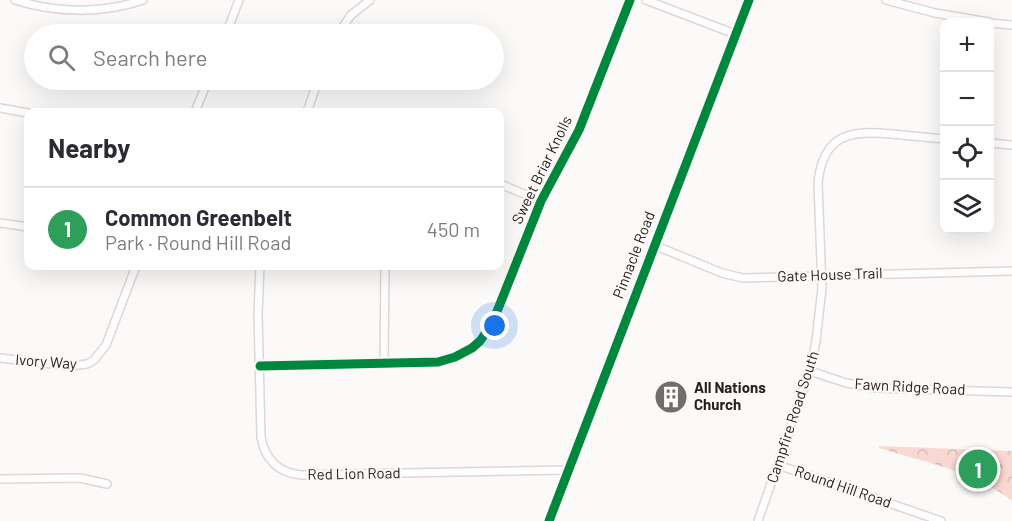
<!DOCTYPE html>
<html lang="en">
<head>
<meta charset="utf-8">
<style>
  body { margin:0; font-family:Barlow,sans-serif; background:#f7f7f7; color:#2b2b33 }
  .controls { position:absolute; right:18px; top:18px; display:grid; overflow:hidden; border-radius:12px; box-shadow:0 6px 24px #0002 }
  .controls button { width:54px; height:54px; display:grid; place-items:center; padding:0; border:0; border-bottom:2px solid #e1e1e2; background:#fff; color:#2b2b33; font:30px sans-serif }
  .you { position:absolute; left:495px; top:326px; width:21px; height:21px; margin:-15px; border:4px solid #fff; border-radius:50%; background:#1a73e8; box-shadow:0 0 0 9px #1a73e833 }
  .badge { display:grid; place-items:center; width:39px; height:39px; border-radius:50%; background:#111827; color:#fff; font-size:20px; font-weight:700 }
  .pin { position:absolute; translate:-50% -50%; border:3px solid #fff; box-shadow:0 2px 6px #0006 }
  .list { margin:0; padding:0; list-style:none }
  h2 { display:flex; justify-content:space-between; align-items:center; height:78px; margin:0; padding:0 24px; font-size:26px }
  h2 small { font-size:20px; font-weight:400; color:#7c7c81 }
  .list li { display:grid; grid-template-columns:39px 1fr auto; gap:18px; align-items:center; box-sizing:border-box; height:84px; padding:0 24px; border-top:2px solid #e1e1e2 }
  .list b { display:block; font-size:22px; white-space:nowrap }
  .list p { margin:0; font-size:20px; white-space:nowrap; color:#7c7c81 }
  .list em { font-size:20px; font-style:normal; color:#7c7c81 }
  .icon { flex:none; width:33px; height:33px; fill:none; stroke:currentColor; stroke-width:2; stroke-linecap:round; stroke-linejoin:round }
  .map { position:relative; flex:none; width:1012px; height:521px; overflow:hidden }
  .search { position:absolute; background:#fff; box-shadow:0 6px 24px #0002; left:24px; top:24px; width:480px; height:66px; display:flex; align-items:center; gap:15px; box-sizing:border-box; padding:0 21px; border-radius:33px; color:#7c7c81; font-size:22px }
  .panel { position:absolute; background:#fff; box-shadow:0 6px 24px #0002; left:24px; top:108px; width:480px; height:162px; border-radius:12px }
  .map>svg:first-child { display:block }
  .park { fill:url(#park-crowns) }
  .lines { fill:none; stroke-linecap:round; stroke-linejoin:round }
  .minor-casing { stroke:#ddd7d6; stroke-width:10 }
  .tertiary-casing { stroke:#ddd7d6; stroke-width:11 }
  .minor { stroke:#fffefe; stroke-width:7 }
  .tertiary { stroke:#fffefe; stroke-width:8 }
  .cycleway-casing { stroke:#fdf9f8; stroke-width:13 }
  .cycleway { stroke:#00873e; stroke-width:9 }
  .labels { text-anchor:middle; stroke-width:4.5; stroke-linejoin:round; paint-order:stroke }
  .street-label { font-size:15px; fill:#28201e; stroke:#fdf9f8 }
  .poi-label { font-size:15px; font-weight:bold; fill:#28201e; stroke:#fdf9f8; text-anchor:start }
</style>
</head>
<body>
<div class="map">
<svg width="1012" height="521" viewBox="0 0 1012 521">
  <defs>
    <pattern id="park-crowns" width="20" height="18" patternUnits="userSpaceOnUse" patternTransform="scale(1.5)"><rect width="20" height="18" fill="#fad8d2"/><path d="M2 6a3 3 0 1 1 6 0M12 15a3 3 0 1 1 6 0" fill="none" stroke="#d6b9b4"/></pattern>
  </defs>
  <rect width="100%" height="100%" fill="#fcfaf9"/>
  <path class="park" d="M879,446l133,5v50c-37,-30 -89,-39 -133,-53z"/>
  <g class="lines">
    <g class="minor-casing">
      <g id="minor">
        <path d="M15,0c40,13 87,14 128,0"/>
        <path d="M646,0l89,34"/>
        <path d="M886,0l49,13 54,9"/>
        <path d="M990,23l22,2"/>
        <path d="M226,34l13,-34"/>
        <path d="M338,34l13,-19 19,-15"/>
        <path d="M0,108l28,5"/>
        <path d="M195,112l13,-32"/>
        <path d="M307,112l11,-32"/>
        <path d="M990,143l22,2"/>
        <path d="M500,184l41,17"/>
        <path d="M0,223l28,4"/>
        <path d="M654,245l68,28 21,5 269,-7"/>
        <path d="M260,266l-2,48 3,123c4,22 17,36 40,38l266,-5"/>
        <path d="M0,358l69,8 18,-2 7,-4 12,-15 30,-79"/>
        <path d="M384,363l1,-97"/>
        <path d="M260,366l178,-4 17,-5 17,-9 8,-7 12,-17 49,-123 38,-71 51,-130"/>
        <path d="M810,371l36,12 29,5 137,4"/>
        <path d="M778,465l163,56"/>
        <path d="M0,479l80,-1 27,6"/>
        <path d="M758,521l52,-150 6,-30 6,-53 -4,-105c5,-49 32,-53 74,-49 18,2 35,3 52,5"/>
      </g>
    </g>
    <g class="tertiary-casing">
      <path id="tertiary" d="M549,521l200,-521"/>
    </g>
    <use href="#minor" class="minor"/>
    <use href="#tertiary" class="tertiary"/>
    <g class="cycleway-casing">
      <g id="cycleway">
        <path d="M260,366l178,-4 17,-5 17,-9 8,-7 12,-17 49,-123 38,-71 51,-130"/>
        <path d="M549,521l200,-521"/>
      </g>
    </g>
    <use href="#cycleway" class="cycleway"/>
  </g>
  <defs>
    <g id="building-disc" transform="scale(1.725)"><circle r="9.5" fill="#726c6b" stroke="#fdf9f8"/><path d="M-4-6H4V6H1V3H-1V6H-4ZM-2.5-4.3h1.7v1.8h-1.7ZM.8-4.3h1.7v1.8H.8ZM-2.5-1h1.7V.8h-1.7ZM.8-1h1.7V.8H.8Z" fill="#fff"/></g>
  </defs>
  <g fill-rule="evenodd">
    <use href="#building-disc" x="671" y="397"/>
  </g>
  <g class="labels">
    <g class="street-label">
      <text transform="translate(542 170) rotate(-64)" y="5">Sweet Briar Knolls</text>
      <text transform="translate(634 255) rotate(-69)" y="5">Pinnacle Road</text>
      <text transform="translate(830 275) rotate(-2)" y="5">Gate House Trail</text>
      <text transform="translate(46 362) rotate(4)" y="5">Ivory Way</text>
      <text transform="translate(910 387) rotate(3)" y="5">Fawn Ridge Road</text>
      <text transform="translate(793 417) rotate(-72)" y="5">Campfire Road South</text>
      <text transform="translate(354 474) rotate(-1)" y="5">Red Lion Road</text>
      <text transform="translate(843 487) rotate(19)" y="5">Round Hill Road</text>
    </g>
    <g class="poi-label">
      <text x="694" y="393">All Nations<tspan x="694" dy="17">Church</tspan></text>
    </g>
  </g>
</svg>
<div class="controls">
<button>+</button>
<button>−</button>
<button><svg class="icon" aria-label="locate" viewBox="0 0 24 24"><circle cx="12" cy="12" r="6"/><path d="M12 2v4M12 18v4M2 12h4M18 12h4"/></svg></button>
<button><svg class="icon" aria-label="layers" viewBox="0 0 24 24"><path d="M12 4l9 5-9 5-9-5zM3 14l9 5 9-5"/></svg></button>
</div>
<div class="you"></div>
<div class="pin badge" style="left:978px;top:469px;background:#2e9e5b">1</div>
<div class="search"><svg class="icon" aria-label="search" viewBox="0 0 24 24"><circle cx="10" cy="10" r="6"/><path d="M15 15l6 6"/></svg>Search here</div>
<section class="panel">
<h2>Nearby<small></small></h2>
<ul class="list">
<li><span class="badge" style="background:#2e9e5b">1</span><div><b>Common Greenbelt</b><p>Park · Round Hill Road</p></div><em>450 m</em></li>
</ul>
</section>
</div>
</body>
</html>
